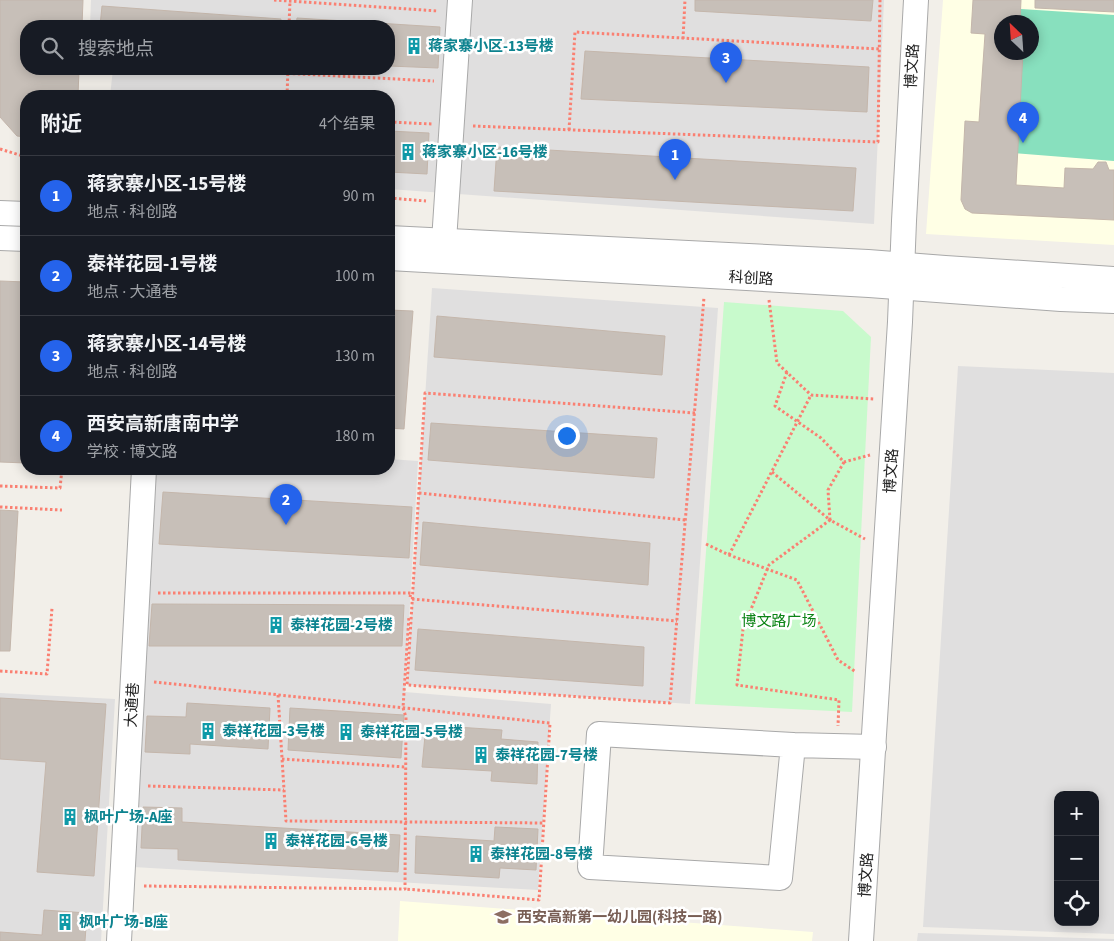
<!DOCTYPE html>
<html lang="zh">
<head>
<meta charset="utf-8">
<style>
  body { margin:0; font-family:"Source Sans 3","Noto Sans SC",sans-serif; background:#20242c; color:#f1f3f6 }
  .controls { position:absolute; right:15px; bottom:15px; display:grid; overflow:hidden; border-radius:10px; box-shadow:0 2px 12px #0003 }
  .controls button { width:45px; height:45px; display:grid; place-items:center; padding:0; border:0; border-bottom:1px solid #363941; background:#171b24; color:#f1f3f6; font:25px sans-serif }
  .compass { position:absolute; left:994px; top:15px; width:45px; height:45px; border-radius:50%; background:#171b24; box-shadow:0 2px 12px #0003; rotate:335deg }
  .you { position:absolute; left:566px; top:435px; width:18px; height:18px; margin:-12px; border:4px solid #fff; border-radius:50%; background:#1a73e8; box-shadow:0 0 0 8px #1a73e833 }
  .badge { display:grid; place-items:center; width:32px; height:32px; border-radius:50%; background:#2563eb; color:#fff; font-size:16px; font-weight:700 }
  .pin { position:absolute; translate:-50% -41px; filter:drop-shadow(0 1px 2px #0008) }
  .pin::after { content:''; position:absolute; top:26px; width:18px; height:15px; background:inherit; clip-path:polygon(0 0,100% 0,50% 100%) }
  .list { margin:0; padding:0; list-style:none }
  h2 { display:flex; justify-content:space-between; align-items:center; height:65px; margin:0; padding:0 20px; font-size:21px }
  h2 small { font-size:16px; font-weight:400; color:#9ea1a6 }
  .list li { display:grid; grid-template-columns:32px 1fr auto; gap:15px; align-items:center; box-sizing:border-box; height:80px; padding:0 20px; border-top:1px solid #363941 }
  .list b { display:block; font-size:19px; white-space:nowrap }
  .list p { margin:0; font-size:16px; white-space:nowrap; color:#9ea1a6 }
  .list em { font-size:16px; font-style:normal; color:#9ea1a6 }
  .icon { flex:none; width:28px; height:28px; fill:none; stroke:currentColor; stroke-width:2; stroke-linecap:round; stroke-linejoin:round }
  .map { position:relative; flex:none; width:1114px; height:941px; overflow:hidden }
  .search { position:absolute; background:#171b24; box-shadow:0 2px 12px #0003; left:20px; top:20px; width:375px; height:55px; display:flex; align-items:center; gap:12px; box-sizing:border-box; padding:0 18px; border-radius:20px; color:#9ea1a6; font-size:19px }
  .panel { position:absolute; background:#171b24; box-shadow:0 2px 12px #0003; left:20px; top:90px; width:375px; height:385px; border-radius:20px }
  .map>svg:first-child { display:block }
  .residential { fill:#e0dfdf; fill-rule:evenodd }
  .education { fill:#ffffe5; fill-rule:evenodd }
  .park { fill:#c8facc }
  .pitch { fill:#88e0be }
  .building { fill:#c7bfb8; stroke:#c4b6ab }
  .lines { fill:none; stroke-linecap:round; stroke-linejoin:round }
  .minor-casing { stroke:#a9a9a9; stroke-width:26 }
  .path { stroke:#fa8072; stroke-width:3; stroke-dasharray:2.5 2.5; stroke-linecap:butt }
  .minor { stroke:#fff; stroke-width:24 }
  .labels { text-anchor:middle; stroke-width:5; stroke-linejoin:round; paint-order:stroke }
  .culture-label { font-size:15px; font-weight:bold; fill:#0d838f; stroke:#fff; text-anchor:start }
  .street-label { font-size:15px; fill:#222; stroke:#fff }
  .park-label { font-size:15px; fill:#0c8416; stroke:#fff }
  .education-label { font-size:15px; font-weight:bold; fill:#785e54; stroke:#fff; text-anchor:start }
</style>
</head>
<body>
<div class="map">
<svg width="1114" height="941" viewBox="0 0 1114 941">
  <rect width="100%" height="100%" fill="#f2efe9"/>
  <g class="residential">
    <path d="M91,0h793l-10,224 -485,-35v-93h-279l3,-27h276v-43h-299z"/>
    <path d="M432,288l286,20 -28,396 -283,-19z"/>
    <path d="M958,366l156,7v561l-191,-7zM1058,795h37v127h-37z"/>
    <path d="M389,459l29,2 -13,231 146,12 -13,186 -405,-23 22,-398h234z"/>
    <path d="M0,693l115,6 -14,242h-101z"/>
    <path d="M918,933l196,6v2h-197z"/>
  </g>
  <g class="education">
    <path d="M943,0h171v245l-188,-11zM1002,22h30v30h-30z"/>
    <path d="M400,901l413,31 -1,9h-414z"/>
  </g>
  <path class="park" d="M724,302l119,9 28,26 -19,375 -157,-8z"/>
  <path class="pitch" d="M1021,9l93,6v146l-101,-8 6,-100 13,-1v-30h-12z"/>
  <g class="building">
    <path d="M0,0h83l-1,26h-56v43h53l-1,27h-52v41l-9,-1 -17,-19z"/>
    <path d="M695,0h178l-2,21 -176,-10z"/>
    <path d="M973,0h48l-1,22h-18v30h21l-7,133 48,3 1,-20 28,1 5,-7h8l3,8h5v50l-142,-7 -7,-4 -4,-9 4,-79 14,1 6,-88 -14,-1z"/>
    <path d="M1035,0h79v12l-78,-4h-1z"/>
    <path d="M102,6l179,13 -1,7h-180z"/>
    <path d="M297,18l143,9 -2,41 -49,-2v-40h-93z"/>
    <path d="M585,51l284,16 -2,45 -286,-13z"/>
    <path d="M389,131l40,2 -2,41 -38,-2z"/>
    <path d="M497,147l359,21 -3,43 -359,-20z"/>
    <path d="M0,281l26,1v181l-26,-1z"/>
    <path d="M389,310l24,1 -9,118 -15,-1z"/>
    <path d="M437,316l228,20 -3,39 -228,-18z"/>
    <path d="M431,423l226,15 -3,40 -226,-18z"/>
    <path d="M163,492l249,15 -3,51 -250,-14z"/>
    <path d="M0,510l18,1 -8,140h-10z"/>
    <path d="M423,522l227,21 -2,42 -228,-20z"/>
    <path d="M152,604l252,1 -2,41h-253z"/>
    <path d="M418,629l226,18 -1,39 -228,-16z"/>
    <path d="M0,698l106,6 -12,172 -57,-4 9,-110 -46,-3z"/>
    <path d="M187,703l83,5 -2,41 -78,-5v10l-45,-2 2,-36 39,1z"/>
    <path d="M290,708l114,7 -3,43 -113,-8z"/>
    <path d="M426,725l76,5 -1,9 37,3 -1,42 -46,-3 1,-10 -70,-4z"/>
    <path d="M143,807l39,1v14l218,13 -2,37 -220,-12v-11l-37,-1z"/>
    <path d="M495,827l43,2 -2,41 -36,-2 -1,10 -84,-5 1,-37 78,5z"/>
    <path d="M44,910l43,3 -2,28h-85v-9l42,3z"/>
  </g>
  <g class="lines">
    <g class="minor-casing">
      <g id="minor">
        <path d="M0,213l26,1"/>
        <path d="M0,238l26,1"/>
        <path d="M389,238l479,24 77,6 169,11"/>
        <path d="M443,256l17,-256"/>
        <path d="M389,258l480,27 192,14 53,2"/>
        <path d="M793,745l-13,133 -190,-11 9,-133 194,11 81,2"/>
        <path d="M119,941l25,-472"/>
        <path d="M861,941l39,-619 4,-101 12,-221"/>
      </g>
    </g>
    <g class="path">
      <path d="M274,0l164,11"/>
      <path d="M289,26l1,-25"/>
      <path d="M683,39l2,-39"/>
      <path d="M203,69l231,12"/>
      <path d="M287,96l1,-27"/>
      <path d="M389,122l43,2"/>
      <path d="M473,126l405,16 2,-142"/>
      <path d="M569,130l6,-98 304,17"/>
      <path d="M0,149l26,8"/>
      <path d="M389,198l37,3"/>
      <path d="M769,300l8,63 34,32 63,4"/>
      <path d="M787,372l-12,34 46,32 23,24 26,-7"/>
      <path d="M695,413l-270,-20 -18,292 263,18c11,-135 23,-271 34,-406"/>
      <path d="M844,462l-16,28 2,30 35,19"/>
      <path d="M772,472l58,48 -61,45 -26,64 -6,56 102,15 -1,26"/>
      <path d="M0,486l60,2 2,-19"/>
      <path d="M419,493l267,27"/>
      <path d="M0,507l62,3"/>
      <path d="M706,544l23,11 68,25 41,80 18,12"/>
      <path d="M729,555l82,-160"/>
      <path d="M158,593h253l-1,4"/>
      <path d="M412,599l265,22"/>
      <path d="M0,671l47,3 5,-66"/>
      <path d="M154,682l396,41 -11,177 -134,-11"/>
      <path d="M278,695l8,126 258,2"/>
      <path d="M282,759l124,8"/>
      <path d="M148,786l136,4"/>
      <path d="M144,886l261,3 1,-172 -3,-9 6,-92"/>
    </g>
    <use href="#minor" class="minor"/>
  </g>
  <defs>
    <g id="building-bare" transform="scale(1.35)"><path d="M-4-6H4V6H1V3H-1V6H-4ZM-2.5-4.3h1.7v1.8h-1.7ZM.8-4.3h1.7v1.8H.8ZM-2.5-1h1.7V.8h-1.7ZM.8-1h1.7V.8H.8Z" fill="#0f9aa8" stroke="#fff" stroke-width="2.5" paint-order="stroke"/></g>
    <g id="school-bare" transform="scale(1.35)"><path d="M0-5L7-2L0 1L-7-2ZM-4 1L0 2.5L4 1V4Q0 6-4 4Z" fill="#8d6e63" stroke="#fff" stroke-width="2.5" paint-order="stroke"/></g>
  </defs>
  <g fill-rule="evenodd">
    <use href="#building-bare" x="414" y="46"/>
    <use href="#building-bare" x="408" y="152"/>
    <use href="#building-bare" x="276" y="625"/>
    <use href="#building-bare" x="208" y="731"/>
    <use href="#building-bare" x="346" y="732"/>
    <use href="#building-bare" x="481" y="755"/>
    <use href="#building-bare" x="70" y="817"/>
    <use href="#building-bare" x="271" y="841"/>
    <use href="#building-bare" x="476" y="854"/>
    <use href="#school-bare" x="503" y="917"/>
    <use href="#building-bare" x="65" y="922"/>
  </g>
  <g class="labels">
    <g class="culture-label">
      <text x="428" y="51">蒋家寨小区-13号楼</text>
      <text x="422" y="157">蒋家寨小区-16号楼</text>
      <text x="290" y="630">泰祥花园-2号楼</text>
      <text x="222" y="736">泰祥花园-3号楼</text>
      <text x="360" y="737">泰祥花园-5号楼</text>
      <text x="495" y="760">泰祥花园-7号楼</text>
      <text x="84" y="822">枫叶广场-A座</text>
      <text x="285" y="846">泰祥花园-6号楼</text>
      <text x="490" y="859">泰祥花园-8号楼</text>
      <text x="79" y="927">枫叶广场-B座</text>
    </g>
    <g class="street-label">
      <text transform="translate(912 66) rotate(-87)" y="5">博文路</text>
      <text transform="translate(751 278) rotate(3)" y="5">科创路</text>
      <text transform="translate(891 471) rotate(-86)" y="5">博文路</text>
      <text transform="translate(132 705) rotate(-87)" y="5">大通巷</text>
      <text transform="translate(866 875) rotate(-86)" y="5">博文路</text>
    </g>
    <g class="park-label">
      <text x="779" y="626">博文路广场</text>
    </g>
    <g class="education-label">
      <text x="517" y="922">西安高新第一幼儿园(科技一路)</text>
    </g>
  </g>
</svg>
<div class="controls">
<button>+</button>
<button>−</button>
<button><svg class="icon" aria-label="locate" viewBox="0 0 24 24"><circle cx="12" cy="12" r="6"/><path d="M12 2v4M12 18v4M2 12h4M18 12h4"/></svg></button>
</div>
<svg class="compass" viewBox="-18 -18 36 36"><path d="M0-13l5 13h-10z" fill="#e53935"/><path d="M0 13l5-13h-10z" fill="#9ea1a6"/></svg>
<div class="you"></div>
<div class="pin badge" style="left:675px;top:180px">1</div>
<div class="pin badge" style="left:286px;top:525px">2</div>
<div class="pin badge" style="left:726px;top:83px">3</div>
<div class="pin badge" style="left:1023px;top:143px">4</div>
<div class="search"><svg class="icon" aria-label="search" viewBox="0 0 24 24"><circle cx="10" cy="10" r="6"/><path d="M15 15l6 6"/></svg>搜索地点</div>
<section class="panel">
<h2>附近<small>4个结果</small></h2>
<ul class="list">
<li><span class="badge">1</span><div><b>蒋家寨小区-15号楼</b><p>地点 · 科创路</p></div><em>90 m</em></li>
<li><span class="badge">2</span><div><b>泰祥花园-1号楼</b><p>地点 · 大通巷</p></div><em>100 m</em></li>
<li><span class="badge">3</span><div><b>蒋家寨小区-14号楼</b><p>地点 · 科创路</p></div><em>130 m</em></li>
<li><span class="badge">4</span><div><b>西安高新唐南中学</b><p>学校 · 博文路</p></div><em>180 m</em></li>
</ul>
</section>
</div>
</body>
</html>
